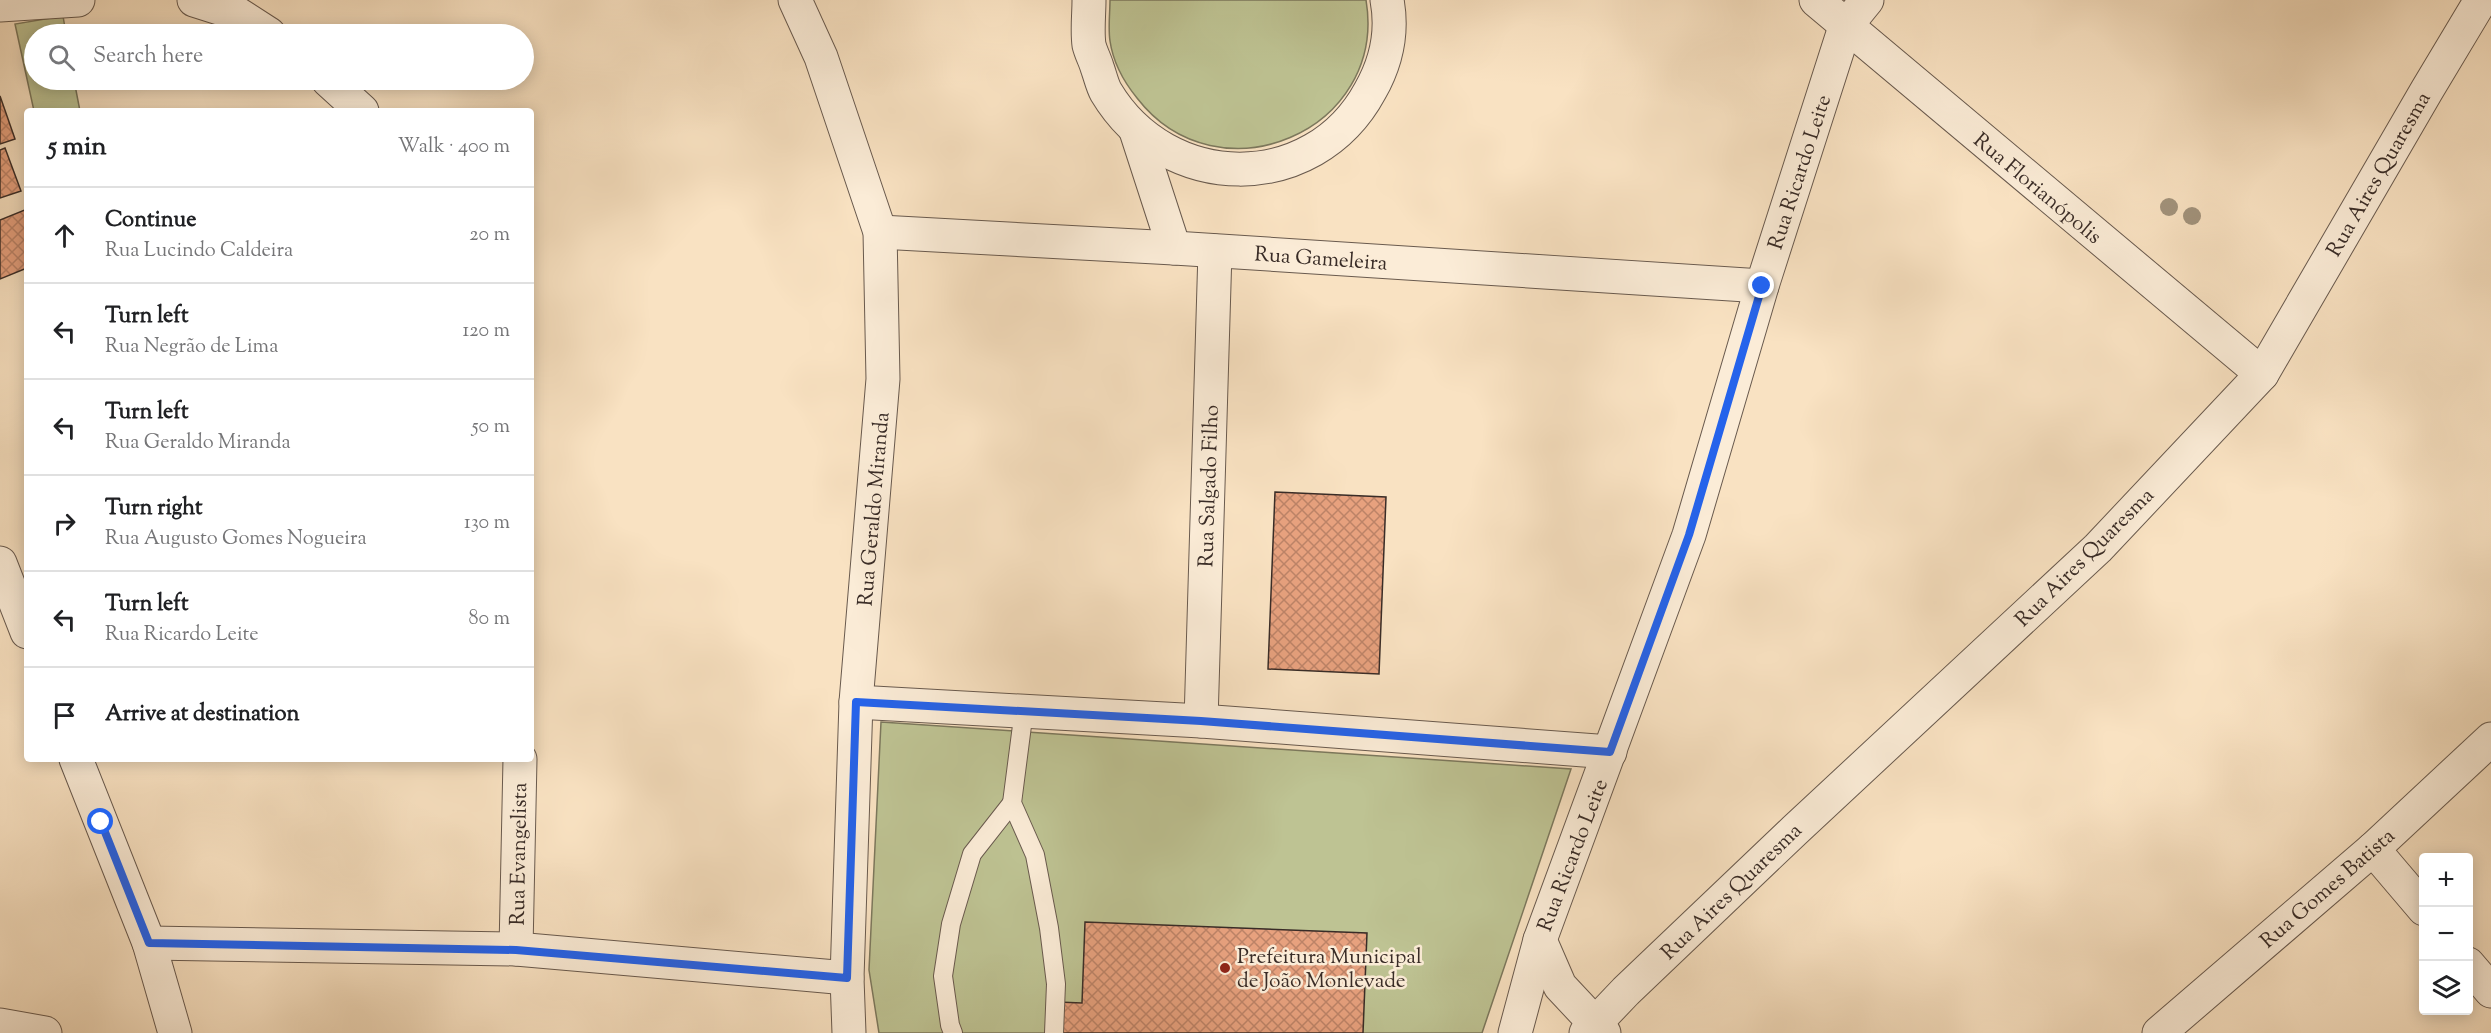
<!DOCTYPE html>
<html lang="en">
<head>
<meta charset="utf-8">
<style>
  body { margin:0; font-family:"Sorts Mill Goudy",serif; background:#f2f2f2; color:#202124 }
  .controls { position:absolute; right:18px; bottom:18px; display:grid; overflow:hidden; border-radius:6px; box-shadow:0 3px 15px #0003 }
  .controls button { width:54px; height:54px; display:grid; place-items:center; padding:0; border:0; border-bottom:2px solid #e0e0e0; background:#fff; color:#202124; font:30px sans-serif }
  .stop { position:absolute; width:18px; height:18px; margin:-14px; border:4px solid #2563eb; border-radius:50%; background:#fff }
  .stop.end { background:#2563eb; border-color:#fff; box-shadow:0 2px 6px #0008 }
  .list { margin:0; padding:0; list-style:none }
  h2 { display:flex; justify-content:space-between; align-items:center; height:78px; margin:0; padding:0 24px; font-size:26px }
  h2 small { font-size:20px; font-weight:400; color:#757577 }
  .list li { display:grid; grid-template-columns:39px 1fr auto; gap:18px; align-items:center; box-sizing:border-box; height:96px; padding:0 24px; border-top:2px solid #e0e0e0 }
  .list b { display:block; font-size:22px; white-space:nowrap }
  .list p { margin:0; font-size:20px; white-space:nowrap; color:#757577 }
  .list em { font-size:20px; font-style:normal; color:#757577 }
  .icon { flex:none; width:33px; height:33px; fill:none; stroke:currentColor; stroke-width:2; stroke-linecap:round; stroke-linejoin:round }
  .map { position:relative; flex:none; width:2491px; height:1033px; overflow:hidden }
  .search { position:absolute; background:#fff; box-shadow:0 3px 15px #0003; left:24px; top:24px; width:510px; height:66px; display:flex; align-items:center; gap:15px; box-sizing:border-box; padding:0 21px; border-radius:33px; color:#757577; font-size:22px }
  .panel { position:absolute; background:#fff; box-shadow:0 3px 15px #0003; left:24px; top:108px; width:510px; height:654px; border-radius:6px }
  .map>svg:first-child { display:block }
  .park { fill:#bec393; stroke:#7c785d; stroke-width:1.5 }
  .building { fill:url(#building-cross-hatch); stroke:#392c27; stroke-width:1.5 }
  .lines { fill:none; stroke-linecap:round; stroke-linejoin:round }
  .lane-casing { stroke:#695a4e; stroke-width:20 }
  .street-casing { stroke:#695a4e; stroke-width:35 }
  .lane { stroke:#fbecd7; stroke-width:18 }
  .street { stroke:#fbecd7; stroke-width:33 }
  .tree { fill:#a2937c }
  .route { stroke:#2563eb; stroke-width:8 }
  .poi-dot { fill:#8f2418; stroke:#fbecd7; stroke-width:2 }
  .labels { text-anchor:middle; stroke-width:5; stroke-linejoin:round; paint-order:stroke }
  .street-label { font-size:21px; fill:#392c27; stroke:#fbecd7 }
  .poi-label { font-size:21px; fill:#392c27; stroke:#fbecd7; text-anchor:start }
</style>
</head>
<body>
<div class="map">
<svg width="2491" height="1033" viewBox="0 0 2491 1033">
  <defs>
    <pattern id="building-cross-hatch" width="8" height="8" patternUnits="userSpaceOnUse" patternTransform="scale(1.5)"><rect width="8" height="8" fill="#e7a17e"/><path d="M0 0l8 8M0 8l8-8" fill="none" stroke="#bc8367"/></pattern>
  </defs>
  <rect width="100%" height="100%" fill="#f9e2c2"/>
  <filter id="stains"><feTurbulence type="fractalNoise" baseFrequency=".00333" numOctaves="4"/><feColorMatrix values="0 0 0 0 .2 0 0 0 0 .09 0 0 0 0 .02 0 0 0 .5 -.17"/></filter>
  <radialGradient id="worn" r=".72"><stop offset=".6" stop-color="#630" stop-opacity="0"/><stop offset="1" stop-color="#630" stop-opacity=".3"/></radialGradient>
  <g class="park">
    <path d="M1110,0h256c22,131 -148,203 -229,98 -13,-16 -24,-36 -27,-57 -2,-13 0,-28 0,-41z"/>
    <path d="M63,16l3,18h-32v46h40l6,31h-46l-19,-87z"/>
    <path d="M881,722l690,47 -89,264h-603l-10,-63z"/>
  </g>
  <g class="building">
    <path d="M0,96l15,43 -15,5z"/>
    <path d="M5,148l16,43 -21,7v-48z"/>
    <path d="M27,209v59l-27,11v-59z"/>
    <path d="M1275,492l111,5 -7,177 -111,-5z"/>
    <path d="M1085,922l282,11 -4,100h-307l2,-31 24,1z"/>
  </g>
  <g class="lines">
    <g class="lane-casing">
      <g id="lane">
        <path d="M1024,710l-12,93 23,52 14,73 7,56 -2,49"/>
        <path d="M953,1033l-3,-8 -7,-49 8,-52 21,-70 40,-51"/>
      </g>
    </g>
    <g class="street-casing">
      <g id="street">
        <path d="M194,0l44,14 31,20"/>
        <path d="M795,0l26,57 59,175 3,147 -27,323 -9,276 2,55"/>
        <path d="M1089,0c0,14 -2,31 0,45 2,8 6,15 8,22 3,8 5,18 9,25 61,102 207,104 264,-1 16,-28 23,-59 17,-91"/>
        <path d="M1816,0l446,374"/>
        <path d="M0,5l78,-5"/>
        <path d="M328,80l34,31"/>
        <path d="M1136,131l38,117"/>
        <path d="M880,232l294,16 588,38"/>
        <path d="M0,563l27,69"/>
        <path d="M856,702l345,19 409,31"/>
        <path d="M1201,721l14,-470"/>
        <path d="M76,759l73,184 26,90"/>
        <path d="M2373,849l51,60"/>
        <path d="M1540,940l20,46 44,47"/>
        <path d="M149,943l367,6 331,29"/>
        <path d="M516,949l4,-190"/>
        <path d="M2468,964l23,27"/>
        <path d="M0,1025l45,8"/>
        <path d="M1515,1033l25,-93 149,-405 73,-249 83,-259 22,-27"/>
        <path d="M1586,1033l40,-42 169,-161 303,-282 164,-174 165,-284 54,-90"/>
        <path d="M2159,1033l214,-184 118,-110"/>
      </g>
    </g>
    <use href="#lane" class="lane"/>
    <use href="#street" class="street"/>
  </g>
  <g class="tree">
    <circle cx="2169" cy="207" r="9"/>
    <circle cx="2192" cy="216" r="9"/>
  </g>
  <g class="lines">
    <path class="route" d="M101,822l48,121 367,7 331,28 9,-276 345,19 409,31 79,-217 73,-249"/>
  </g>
  <circle class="poi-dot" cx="1225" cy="968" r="6"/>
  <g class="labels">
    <g class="street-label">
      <text transform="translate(1799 172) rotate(-72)" y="7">Rua Ricardo Leite</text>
      <text transform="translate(2378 174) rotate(-60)" y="7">Rua Aires Quaresma</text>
      <text transform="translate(2038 188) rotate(40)" y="7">Rua Florianópolis</text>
      <text transform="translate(1321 258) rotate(4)" y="7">Rua Gameleira</text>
      <text transform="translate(1208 486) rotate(-88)" y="7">Rua Salgado Filho</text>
      <text transform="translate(873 509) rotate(-85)" y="7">Rua Geraldo Miranda</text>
      <text transform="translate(2084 557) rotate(-45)" y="7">Rua Aires Quaresma</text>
      <text transform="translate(518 854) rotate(-89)" y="7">Rua Evangelista</text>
      <text transform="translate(1572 855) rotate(-69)" y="7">Rua Ricardo Leite</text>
      <text transform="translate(2327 888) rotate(-41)" y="7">Rua Gomes Batista</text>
      <text transform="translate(1731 891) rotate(-44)" y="7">Rua Aires Quaresma</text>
    </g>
    <g class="poi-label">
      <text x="1237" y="963">Prefeitura Municipal<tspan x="1237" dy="24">de João Monlevade</tspan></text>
    </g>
  </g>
  <rect width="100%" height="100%" filter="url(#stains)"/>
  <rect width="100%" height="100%" fill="url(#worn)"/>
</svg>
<div class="controls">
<button>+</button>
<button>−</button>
<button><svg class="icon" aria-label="layers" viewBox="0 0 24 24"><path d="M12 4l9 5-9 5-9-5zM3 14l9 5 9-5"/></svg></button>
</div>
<div class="stop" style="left:101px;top:822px"></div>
<div class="stop end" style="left:1762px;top:286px"></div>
<div class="search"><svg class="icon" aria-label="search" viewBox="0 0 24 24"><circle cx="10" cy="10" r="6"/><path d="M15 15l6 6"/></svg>Search here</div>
<section class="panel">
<h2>5 min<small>Walk · 400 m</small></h2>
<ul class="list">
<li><svg class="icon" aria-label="ahead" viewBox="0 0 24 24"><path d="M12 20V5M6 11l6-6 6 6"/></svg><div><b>Continue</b><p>Rua Lucindo Caldeira</p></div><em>20 m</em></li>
<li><svg class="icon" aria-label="left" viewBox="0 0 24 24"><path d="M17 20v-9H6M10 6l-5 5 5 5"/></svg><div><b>Turn left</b><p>Rua Negrão de Lima</p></div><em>120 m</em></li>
<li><svg class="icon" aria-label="left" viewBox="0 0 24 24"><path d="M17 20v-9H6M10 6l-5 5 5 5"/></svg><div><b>Turn left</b><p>Rua Geraldo Miranda</p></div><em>50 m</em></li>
<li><svg class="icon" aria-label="right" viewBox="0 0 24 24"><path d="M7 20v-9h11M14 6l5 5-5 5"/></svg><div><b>Turn right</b><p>Rua Augusto Gomes Nogueira</p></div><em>130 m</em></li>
<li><svg class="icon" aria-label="left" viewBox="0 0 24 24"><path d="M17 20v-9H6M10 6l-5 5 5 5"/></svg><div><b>Turn left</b><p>Rua Ricardo Leite</p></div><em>80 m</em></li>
<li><svg class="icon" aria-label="arrive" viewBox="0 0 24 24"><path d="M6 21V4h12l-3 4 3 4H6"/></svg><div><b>Arrive at destination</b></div></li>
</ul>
</section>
</div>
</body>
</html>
